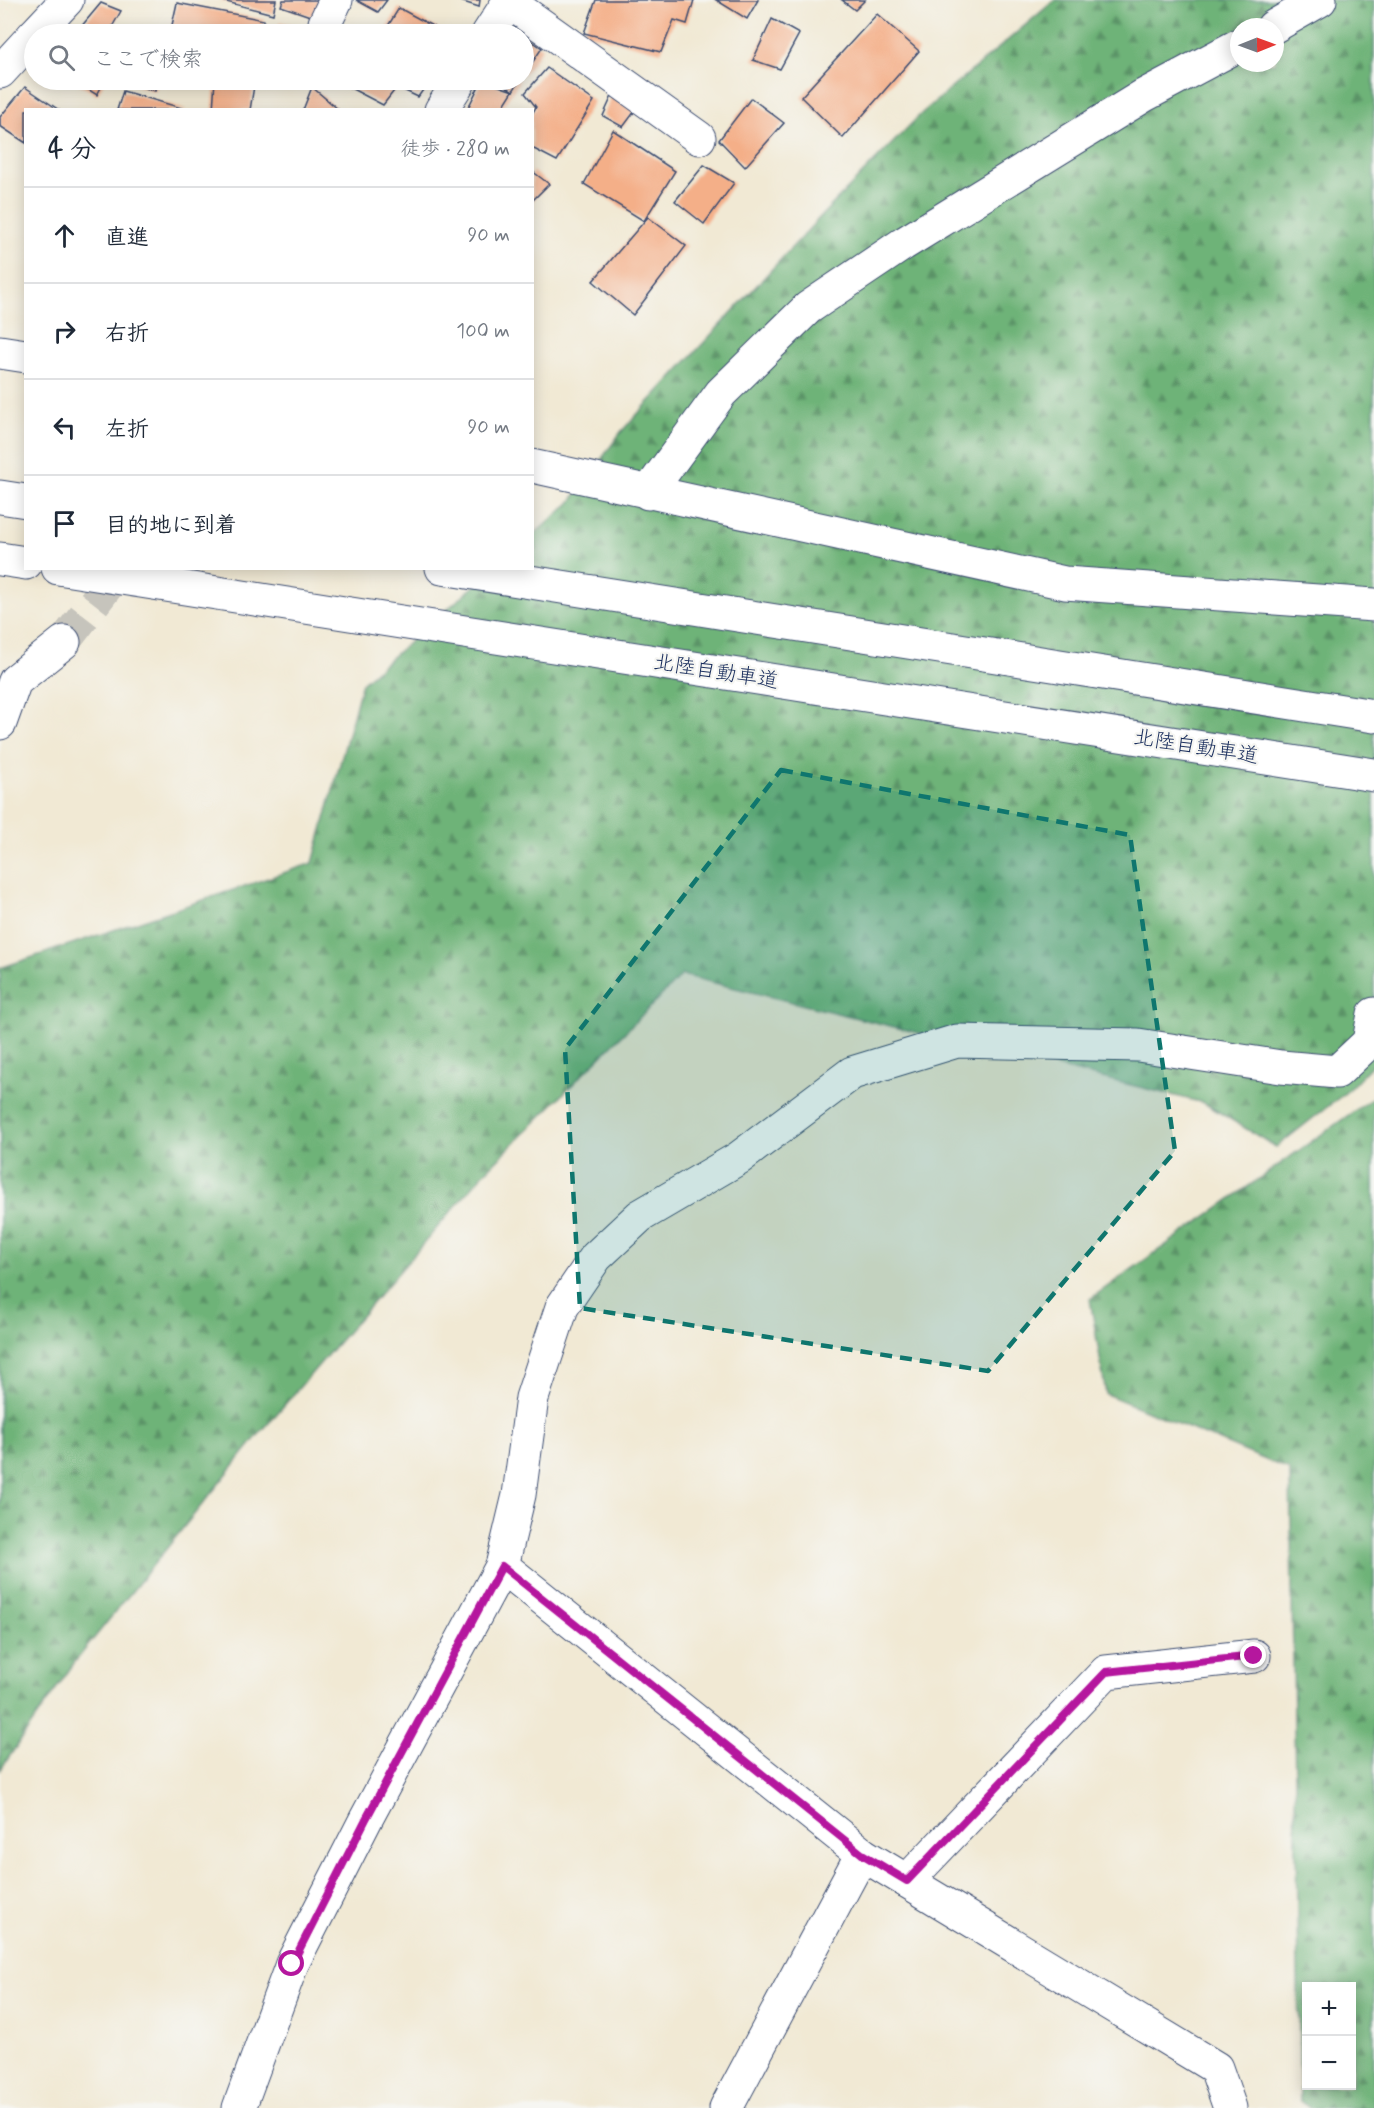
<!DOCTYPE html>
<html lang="ja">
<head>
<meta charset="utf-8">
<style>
  body { margin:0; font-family:Mynerve,"Klee One",sans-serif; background:#f2f2f3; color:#1f2937 }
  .controls { position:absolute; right:18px; bottom:18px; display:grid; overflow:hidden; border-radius:0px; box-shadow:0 3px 15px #0003 }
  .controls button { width:54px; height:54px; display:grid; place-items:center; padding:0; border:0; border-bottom:2px solid #e0e1e3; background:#fff; color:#1f2937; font:30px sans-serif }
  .compass { position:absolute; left:1230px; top:18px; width:54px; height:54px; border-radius:50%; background:#fff; box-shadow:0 3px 15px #0003; rotate:89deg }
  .stop { position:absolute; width:18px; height:18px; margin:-14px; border:4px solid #b5179e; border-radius:50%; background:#fff }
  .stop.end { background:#b5179e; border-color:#fff; box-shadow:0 2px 6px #0008 }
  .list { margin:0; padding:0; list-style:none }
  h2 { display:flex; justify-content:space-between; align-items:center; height:78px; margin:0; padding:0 24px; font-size:26px }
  h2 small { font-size:20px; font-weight:400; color:#747a83 }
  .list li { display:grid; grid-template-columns:39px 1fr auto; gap:18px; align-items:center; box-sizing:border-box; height:96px; padding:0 24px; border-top:2px solid #e0e1e3 }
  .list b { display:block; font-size:22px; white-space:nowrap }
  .list em { font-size:20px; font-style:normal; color:#747a83 }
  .icon { flex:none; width:33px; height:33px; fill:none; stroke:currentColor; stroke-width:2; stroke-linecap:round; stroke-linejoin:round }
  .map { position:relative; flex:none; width:1374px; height:2108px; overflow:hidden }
  .search { position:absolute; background:#fff; box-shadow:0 3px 15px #0003; left:24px; top:24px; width:510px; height:66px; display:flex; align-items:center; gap:15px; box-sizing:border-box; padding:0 21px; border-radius:33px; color:#747a83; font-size:22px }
  .panel { position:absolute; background:#fff; box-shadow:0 3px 15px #0003; left:24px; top:108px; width:510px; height:462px; border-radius:0px }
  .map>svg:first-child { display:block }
  .forest { fill:url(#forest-firs); stroke:#44716b; stroke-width:1.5; fill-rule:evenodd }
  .building { fill:#f4af88 }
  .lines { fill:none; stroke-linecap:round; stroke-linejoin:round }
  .minor-tunnel { stroke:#c6c4bc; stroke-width:33; stroke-dasharray:33 16; stroke-linecap:butt }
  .minor-casing { stroke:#3b4b70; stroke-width:35 }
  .major-casing { stroke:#3b4b70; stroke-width:35 }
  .highway-casing { stroke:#3b4b70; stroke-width:35 }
  .minor { stroke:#fff; stroke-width:33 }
  .major { stroke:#fff; stroke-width:33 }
  .highway { stroke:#fff; stroke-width:33 }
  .route { stroke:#b5179e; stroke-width:8 }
  .marked { fill:#0f766e; fill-opacity:0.2; stroke:#0f766e; stroke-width:4.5; stroke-dasharray:12 8; stroke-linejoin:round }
  .labels { text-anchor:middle; stroke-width:4.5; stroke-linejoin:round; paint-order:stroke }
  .street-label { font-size:21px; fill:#1b2f5e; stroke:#f6f6f2 }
</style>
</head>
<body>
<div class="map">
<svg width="1374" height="2108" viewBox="0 0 1374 2108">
  <defs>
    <pattern id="forest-firs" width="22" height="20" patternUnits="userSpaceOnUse" patternTransform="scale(1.5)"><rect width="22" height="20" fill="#6eb378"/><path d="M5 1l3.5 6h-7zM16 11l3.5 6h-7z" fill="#5a9266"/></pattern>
  </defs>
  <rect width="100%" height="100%" fill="#f6f6f2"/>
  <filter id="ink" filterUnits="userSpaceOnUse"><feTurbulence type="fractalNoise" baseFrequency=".0167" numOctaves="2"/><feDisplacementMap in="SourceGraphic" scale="12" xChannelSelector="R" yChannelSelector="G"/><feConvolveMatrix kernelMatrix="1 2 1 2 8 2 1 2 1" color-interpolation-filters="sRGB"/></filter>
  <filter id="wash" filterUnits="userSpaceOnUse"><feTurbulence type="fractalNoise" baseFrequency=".008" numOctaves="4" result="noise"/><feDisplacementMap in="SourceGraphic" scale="24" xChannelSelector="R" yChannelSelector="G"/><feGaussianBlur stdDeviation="1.35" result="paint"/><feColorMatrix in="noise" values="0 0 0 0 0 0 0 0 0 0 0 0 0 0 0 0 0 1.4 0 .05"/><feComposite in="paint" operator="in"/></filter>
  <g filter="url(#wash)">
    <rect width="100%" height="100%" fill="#f1e9d4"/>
    <g class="forest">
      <path d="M1055,0h319v1063l-29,30 -69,54 -72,-44 -522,-128 -196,196 -231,268 -181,224 -74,107v-802l313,-105 49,-180 132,-114 38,-1 1,-33 37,-32 51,-71 202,-218 99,-101zM1239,27h36v36h-36z"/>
      <path d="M1374,1097v1011h-64l-10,-7 -10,-631 -184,-76 -16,-95zM1306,1986h46v100h-46z"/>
    </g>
    <g id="blocks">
      <g class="building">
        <path d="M219,0h57l-3,14z"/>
        <path d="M283,0h36l-6,17 -32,-11z"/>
        <path d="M356,0h31l-9,12z"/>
        <path d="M457,0h23l-1,7z"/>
        <path d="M596,0h98l-7,24 -13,-4 -13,32 -77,-19z"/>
        <path d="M716,0h42l-11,19z"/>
        <path d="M842,0h23l-10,10z"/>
        <path d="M101,3l20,8 -13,23h-33z"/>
        <path d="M177,3l87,17 -2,14h-92z"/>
        <path d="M399,8l48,26h-64z"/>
        <path d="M877,14l42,37 -76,87 -42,-41z"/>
        <path d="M772,19l27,15 -19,35 -27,-9z"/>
        <path d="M280,22l18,4 -4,8h-20z"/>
        <path d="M524,36l18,12 -18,27z"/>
        <path d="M547,68l47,33 -37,60 -25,-13v-34l4,-7 -11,-14z"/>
        <path d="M73,80h32l-8,15z"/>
        <path d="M120,80h38l-3,11z"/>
        <path d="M215,80h40l-5,30h-37z"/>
        <path d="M335,80h95l-12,17 -21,-10 -14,18z"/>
        <path d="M482,80l31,11 -12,19h-34z"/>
        <path d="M504,80h16l-7,11 -11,-8z"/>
        <path d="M25,87l34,23h-33v33l-26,-17v-9z"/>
        <path d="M312,87l27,23h-36z"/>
        <path d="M123,91l62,18v1h-68z"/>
        <path d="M612,96l23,15 -12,16 -20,-11z"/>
        <path d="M751,98l33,25 -39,44 -26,-27z"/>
        <path d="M613,130l62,41 -31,50 -60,-37z"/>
        <path d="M704,165l30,18 -30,41 -29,-23z"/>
        <path d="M532,171l17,13 -17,17z"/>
        <path d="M648,217l38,29 -53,69 -40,-34z"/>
      </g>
    </g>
  </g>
  <g filter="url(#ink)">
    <use href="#blocks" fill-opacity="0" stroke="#3b4b70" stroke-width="1.5"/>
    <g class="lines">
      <path class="minor-tunnel" d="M64,642l57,-74"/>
      <g class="minor-casing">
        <g id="minor">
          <path d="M509,2l190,136"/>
          <path d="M325,23l11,-23"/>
          <path d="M1273,27l47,-27"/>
          <path d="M488,34l22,-34"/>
          <path d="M441,110l19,-30"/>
          <path d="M0,352l26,4"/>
          <path d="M532,466l533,117 309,22"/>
          <path d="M648,493l73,-100 87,-85 95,-64 240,-148 96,-51"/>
          <path d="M0,723l15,-42 49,-39"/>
          <path d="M502,1566l360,288 354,214 14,40"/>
          <path d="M907,1881l199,-209 148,-16"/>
          <path d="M239,2108l53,-144 74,-145 136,-253 17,-71 13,-97 30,-91 34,-50 44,-41 99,-58 113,-85 105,-32 181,4 143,22 56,5 32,-30 5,-28"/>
          <path d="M726,2108l136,-254"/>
        </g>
      </g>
      <g class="major-casing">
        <g id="major">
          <path d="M35,34l32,-34"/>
          <path d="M0,72l34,-37"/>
        </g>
      </g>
      <g class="highway-casing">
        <g id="highway">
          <path d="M0,497l26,4"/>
          <path d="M0,559l26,4"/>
          <path d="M58,568l1316,207"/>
          <path d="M442,568l932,148"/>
        </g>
      </g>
      <use href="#minor" class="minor"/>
      <use href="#major" class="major"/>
      <use href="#highway" class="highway"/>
    </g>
  </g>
  <g class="lines" filter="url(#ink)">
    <path class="route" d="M292,1964l74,-145 136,-253 360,288 45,27 199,-209 148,-16"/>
  </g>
  <path class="marked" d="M781,770l349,65 45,316 -187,220 -408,-63 -15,-259z"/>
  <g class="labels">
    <g class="street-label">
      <text transform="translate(716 671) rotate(9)" y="7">北陸自動車道</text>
      <text transform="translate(1196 746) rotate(9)" y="7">北陸自動車道</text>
    </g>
  </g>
</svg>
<div class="controls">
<button>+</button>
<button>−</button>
</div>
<svg class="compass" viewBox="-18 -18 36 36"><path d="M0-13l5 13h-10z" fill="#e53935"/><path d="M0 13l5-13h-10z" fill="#747a83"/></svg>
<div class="stop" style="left:292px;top:1964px"></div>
<div class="stop end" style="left:1254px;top:1656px"></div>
<div class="search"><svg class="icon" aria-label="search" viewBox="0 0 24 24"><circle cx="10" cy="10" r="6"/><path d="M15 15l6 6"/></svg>ここで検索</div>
<section class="panel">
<h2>4 分<small>徒歩 · 280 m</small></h2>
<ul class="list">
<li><svg class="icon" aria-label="ahead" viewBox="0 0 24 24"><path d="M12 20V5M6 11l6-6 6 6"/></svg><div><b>直進</b></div><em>90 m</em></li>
<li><svg class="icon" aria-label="right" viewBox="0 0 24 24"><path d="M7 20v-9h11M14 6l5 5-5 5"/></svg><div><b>右折</b></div><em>100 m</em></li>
<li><svg class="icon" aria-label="left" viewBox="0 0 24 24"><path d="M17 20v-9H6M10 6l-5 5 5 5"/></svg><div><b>左折</b></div><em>90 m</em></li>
<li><svg class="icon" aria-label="arrive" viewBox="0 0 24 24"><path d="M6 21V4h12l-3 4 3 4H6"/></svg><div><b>目的地に到着</b></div></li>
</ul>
</section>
</div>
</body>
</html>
